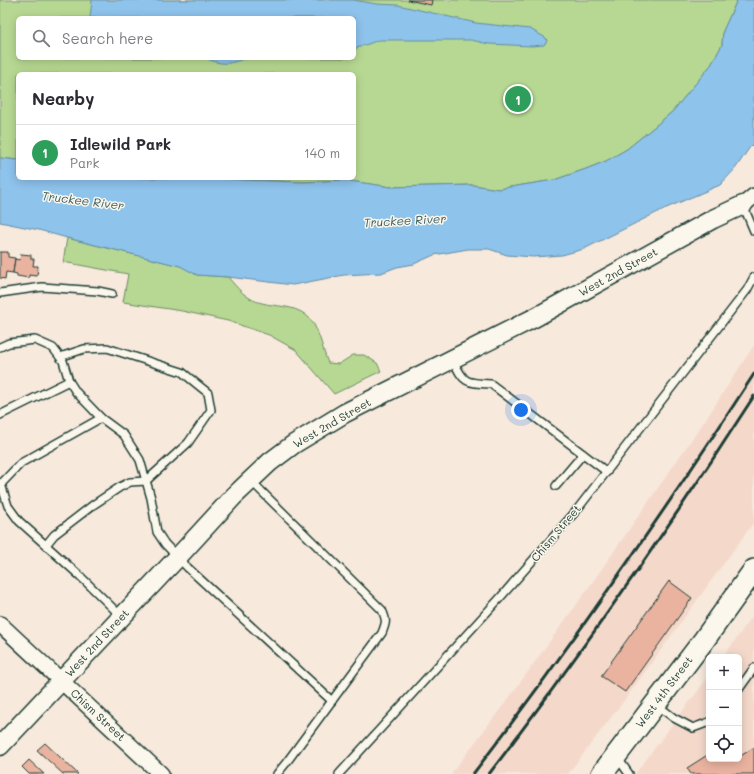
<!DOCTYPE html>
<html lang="en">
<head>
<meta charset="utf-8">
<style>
  body { margin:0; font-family:Mali,sans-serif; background:#f7f7f7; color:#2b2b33 }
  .controls { position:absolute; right:12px; bottom:12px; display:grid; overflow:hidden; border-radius:6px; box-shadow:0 2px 10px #0003 }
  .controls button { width:36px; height:36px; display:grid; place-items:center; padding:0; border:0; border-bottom:1px solid #e1e1e2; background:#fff; color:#2b2b33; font:20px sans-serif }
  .you { position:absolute; left:521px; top:410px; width:14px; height:14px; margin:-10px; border:3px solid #fff; border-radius:50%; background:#1a73e8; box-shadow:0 0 0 6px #1a73e833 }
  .badge { display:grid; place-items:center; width:26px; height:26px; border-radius:50%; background:#2563eb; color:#fff; font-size:13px; font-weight:700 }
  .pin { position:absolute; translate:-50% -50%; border:2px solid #fff; box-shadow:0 1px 4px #0006 }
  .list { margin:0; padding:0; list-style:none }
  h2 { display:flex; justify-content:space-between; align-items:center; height:52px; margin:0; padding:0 16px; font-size:17px }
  h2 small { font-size:13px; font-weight:400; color:#7c7c81 }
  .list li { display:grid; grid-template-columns:26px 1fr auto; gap:12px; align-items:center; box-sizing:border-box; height:56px; padding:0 16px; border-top:1px solid #e1e1e2 }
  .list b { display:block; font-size:15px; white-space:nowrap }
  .list p { margin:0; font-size:13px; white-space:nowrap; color:#7c7c81 }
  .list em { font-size:13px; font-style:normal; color:#7c7c81 }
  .icon { flex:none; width:22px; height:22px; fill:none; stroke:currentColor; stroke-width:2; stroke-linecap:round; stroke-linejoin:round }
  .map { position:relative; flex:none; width:754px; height:774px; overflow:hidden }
  .search { position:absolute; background:#fff; box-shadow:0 2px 10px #0003; left:16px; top:16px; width:340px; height:44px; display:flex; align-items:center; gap:10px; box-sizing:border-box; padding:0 14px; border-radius:6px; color:#7c7c81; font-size:15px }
  .panel { position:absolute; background:#fff; box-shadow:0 2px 10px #0003; left:16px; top:72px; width:340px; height:108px; border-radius:6px }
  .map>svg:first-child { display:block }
  .built { fill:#f4d9cb }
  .green { fill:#b7d892; stroke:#6b8a63; fill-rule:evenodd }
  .water { fill:#8ec3ec; stroke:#628da2 }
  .building { fill:#eab3a0; stroke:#1f3d34 }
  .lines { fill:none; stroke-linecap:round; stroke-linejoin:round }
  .service-casing { stroke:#1f3d34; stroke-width:10 }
  .minor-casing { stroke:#1f3d34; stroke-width:18 }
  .tertiary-casing { stroke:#1f3d34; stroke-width:21 }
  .secondary-casing { stroke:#1f3d34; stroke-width:24 }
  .service { stroke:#fbf7ec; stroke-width:7 }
  .minor { stroke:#fbf7ec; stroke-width:15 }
  .tertiary { stroke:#fbf7ec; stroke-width:18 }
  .secondary { stroke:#fbf7ec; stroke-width:21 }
  .rail { stroke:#1f3d34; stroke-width:3 }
  .labels { text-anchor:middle; stroke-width:3; stroke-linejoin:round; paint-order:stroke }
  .street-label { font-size:11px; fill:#1f3d34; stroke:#fbf7ec }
  .water-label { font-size:12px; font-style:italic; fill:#3b5e62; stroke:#fbf7ec }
</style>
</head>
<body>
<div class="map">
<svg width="754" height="774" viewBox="0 0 754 774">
  <rect width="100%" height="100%" fill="#f8e9dd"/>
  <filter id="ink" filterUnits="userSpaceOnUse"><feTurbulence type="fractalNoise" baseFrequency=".025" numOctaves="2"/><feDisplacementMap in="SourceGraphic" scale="8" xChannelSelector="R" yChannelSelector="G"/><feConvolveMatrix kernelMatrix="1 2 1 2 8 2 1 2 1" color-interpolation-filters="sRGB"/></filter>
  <g filter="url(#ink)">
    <g class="built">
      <path d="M754,345v177l-128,176 -58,76h-117l60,-79 83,-115 116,-167z"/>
      <path d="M754,614v160h-119l74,-98v83h30v-102h-16z"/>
    </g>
    <g class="green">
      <path d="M0,0h737l-14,31 -1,14 -11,20 -38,46 -14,12 -32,26 -21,12 -20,8 -32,11 -56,9 -25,-4 -82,2 -48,-7 -39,2 -59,-2 -28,-2h137v-104h-336v86l-18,-2zM18,18h336v40h-336z"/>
      <path d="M67,238l114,28 16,9 31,2c9,11 19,23 34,26 15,4 31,2 44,12 13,10 16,34 22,48l11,1 14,-9h11l13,8 4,8 -47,23 -38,-44 -27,-15 -41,-14 -46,-10 -59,-9 5,-28 -65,-12z"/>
    </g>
    <g class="water">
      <path d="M92,0h261l24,4 21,1 78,18 54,6 16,9 1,3 -3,4 -12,1 -43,-2 -18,-4h-92l-25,9v-31h-264z"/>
      <path d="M737,0h17v143l-4,4 -15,22 -15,16 -56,24 -80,40 -22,6 -29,2 -26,-2 -18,-6h-21l-34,6 -20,9 -17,3 -16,6 -37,2 -51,10 -65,-8 -31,-2 -17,-9 -113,-28 -28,-8 -39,-8v-64l18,2v18h199l28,2 59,2 39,-2 48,7 82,-2 25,4 56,-9 32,-11 20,-8 21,-12 32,-26 14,-12 38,-46 11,-20 1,-14z"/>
      <path d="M205,58h42c-19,6 -23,8 -42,0z"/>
    </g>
    <g class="building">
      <path d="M408,0h24l-1,5z"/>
      <path d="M0,252h8v5l7,1 -2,15 -7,-1 -1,7 -5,-1z"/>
      <path d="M21,254l10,1v4h3l-1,7h5l-1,10 -8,-1v3l-12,-2v-2l-4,-1 2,-14 5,1z"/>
      <path d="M669,581l23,17 -67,94 -24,-16z"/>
      <path d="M45,743l33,31h-15l-26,-24z"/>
      <path d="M753,748l1,2v24h-63l-4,-6 22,-14v5h30v-2z"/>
      <path d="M29,760l15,14h-15l-7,-7z"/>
    </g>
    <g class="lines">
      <g class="service-casing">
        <g id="service">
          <path d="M743,205l11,26"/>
          <path d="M0,293l42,-6 56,4 14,3"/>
          <path d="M0,347l9,-4 26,-3 18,8 10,13 6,20 7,11 25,26 23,17 16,25 11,38 6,34 8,12 23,24 144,133"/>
          <path d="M453,360c11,23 12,23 38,24l116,88"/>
          <path d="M0,415l69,-34"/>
          <path d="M250,480l132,130c5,11 4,13 0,23l-96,130 -9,11"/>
          <path d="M0,483l1,1 7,22 11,15 61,55 42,41"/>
          <path d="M1,484l20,-21 80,-45"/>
          <path d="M556,486l27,-32"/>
          <path d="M46,545l8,-10 39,-30 27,-18 10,-5 16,-1 42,-38 23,-33 -3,-17 -26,-21 -75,-24 -23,1 -24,8"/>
          <path d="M739,689l15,-21"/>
          <path d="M657,705l17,13 19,10 16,-6"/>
          <path d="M617,757l12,17"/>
          <path d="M339,774l160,-175 77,-88 171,-221 7,-13"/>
        </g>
      </g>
      <g class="minor-casing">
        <g id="minor">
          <path d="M743,205l11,-9"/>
          <path d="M0,624l161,150"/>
        </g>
      </g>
      <g class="tertiary-casing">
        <path id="tertiary" d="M0,746l178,-189 56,-61 36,-34 24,-18 51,-31 191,-96 177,-98 30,-14"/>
      </g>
      <g class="secondary-casing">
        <path id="secondary" d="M602,774l102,-134 50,-70"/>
      </g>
      <use href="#service" class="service"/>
      <use href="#minor" class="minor"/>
      <use href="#tertiary" class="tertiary"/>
      <use href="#secondary" class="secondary"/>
      <g class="rail">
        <path d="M473,774c99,-129 192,-263 281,-400"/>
        <path d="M489,774c93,-122 182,-249 265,-378"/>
      </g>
    </g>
  </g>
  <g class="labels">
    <g class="street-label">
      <text transform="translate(618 272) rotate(-29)" y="4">West 2nd Street</text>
      <text transform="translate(332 423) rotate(-30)" y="4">West 2nd Street</text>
      <text transform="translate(556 533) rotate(-50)" y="4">Chism Street</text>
      <text transform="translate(97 643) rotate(-47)" y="4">West 2nd Street</text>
      <text transform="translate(664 692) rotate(-53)" y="4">West 4th Street</text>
      <text transform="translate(98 715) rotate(43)" y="4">Chism Street</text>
    </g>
    <g class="water-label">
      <text transform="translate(83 201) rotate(7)" y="4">Truckee River</text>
      <text transform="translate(405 221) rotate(-3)" y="4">Truckee River</text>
    </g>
  </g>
</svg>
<div class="controls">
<button>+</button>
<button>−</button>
<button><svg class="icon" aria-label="locate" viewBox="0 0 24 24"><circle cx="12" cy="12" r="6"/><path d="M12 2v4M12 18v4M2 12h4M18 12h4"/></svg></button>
</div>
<div class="you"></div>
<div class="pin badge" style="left:518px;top:99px;background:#2e9e5b">1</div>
<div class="search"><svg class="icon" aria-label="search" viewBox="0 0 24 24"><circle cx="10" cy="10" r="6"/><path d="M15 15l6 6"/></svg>Search here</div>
<section class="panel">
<h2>Nearby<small></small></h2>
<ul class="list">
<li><span class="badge" style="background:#2e9e5b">1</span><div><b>Idlewild Park</b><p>Park</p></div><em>140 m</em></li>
</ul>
</section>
</div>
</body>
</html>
